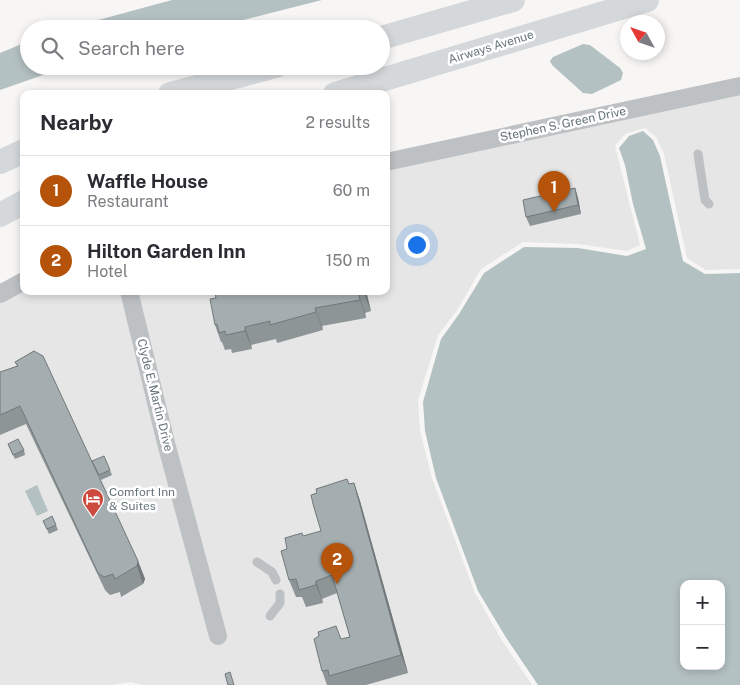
<!DOCTYPE html>
<html lang="en">
<head>
<meta charset="utf-8">
<style>
  body { margin:0; font-family:"Public Sans",sans-serif; background:#f2f2f3; color:#2b2b33 }
  .controls { position:absolute; right:15px; bottom:15px; display:grid; overflow:hidden; border-radius:10px; box-shadow:0 2px 8px #0003 }
  .controls button { width:45px; height:45px; display:grid; place-items:center; padding:0; border:0; border-bottom:1px solid #e1e1e2; background:#fff; color:#2b2b33; font:25px sans-serif }
  .compass { position:absolute; left:620px; top:15px; width:45px; height:45px; border-radius:50%; background:#fff; box-shadow:0 2px 8px #0003; rotate:310deg }
  .you { position:absolute; left:416px; top:244px; width:18px; height:18px; margin:-12px; border:4px solid #fff; border-radius:50%; background:#1a73e8; box-shadow:0 0 0 8px #1a73e833 }
  .badge { display:grid; place-items:center; width:32px; height:32px; border-radius:50%; background:#b45309; color:#fff; font-size:16px; font-weight:700 }
  .pin { position:absolute; translate:-50% -41px; filter:drop-shadow(0 1px 2px #0008) }
  .pin::after { content:''; position:absolute; top:26px; width:18px; height:15px; background:inherit; clip-path:polygon(0 0,100% 0,50% 100%) }
  .list { margin:0; padding:0; list-style:none }
  h2 { display:flex; justify-content:space-between; align-items:center; height:65px; margin:0; padding:0 20px; font-size:21px }
  h2 small { font-size:16px; font-weight:400; color:#7c7c81 }
  .list li { display:grid; grid-template-columns:32px 1fr auto; gap:15px; align-items:center; box-sizing:border-box; height:70px; padding:0 20px; border-top:1px solid #e1e1e2 }
  .list b { display:block; font-size:19px; white-space:nowrap }
  .list p { margin:0; font-size:16px; white-space:nowrap; color:#7c7c81 }
  .list em { font-size:16px; font-style:normal; color:#7c7c81 }
  .icon { flex:none; width:28px; height:28px; fill:none; stroke:currentColor; stroke-width:2; stroke-linecap:round; stroke-linejoin:round }
  .map { position:relative; flex:none; width:740px; height:685px; overflow:hidden }
  .search { position:absolute; background:#fff; box-shadow:0 2px 8px #0003; left:20px; top:20px; width:370px; height:55px; display:flex; align-items:center; gap:12px; box-sizing:border-box; padding:0 18px; border-radius:28px; color:#7c7c81; font-size:19px }
  .panel { position:absolute; background:#fff; box-shadow:0 2px 8px #0003; left:20px; top:90px; width:370px; height:205px; border-radius:10px }
  .map>svg:first-child { display:block }
  .built { fill:#e5e6e5 }
  .water { fill:#b4c1c3; fill-rule:evenodd }
  .lines { fill:none; stroke-linecap:round; stroke-linejoin:round }
  .service { stroke:#bdc1c4; stroke-width:9 }
  .minor { stroke:#bdc1c4; stroke-width:18 }
  .secondary { stroke:#d4d8da; stroke-width:24 }
  .wall { fill:#8d9597 }
  .shaded-wall { fill:#73797b }
  .building { fill:#a4adb0; stroke:#73797b }
  .labels { text-anchor:middle; stroke-width:5; stroke-linejoin:round; paint-order:stroke }
  .street-label { font-size:12px; fill:#66757b; stroke:#fff }
  .poi-label { font-size:12px; fill:#66757b; stroke:#fff; text-anchor:start }
</style>
</head>
<body>
<div class="map">
<svg width="740" height="685" viewBox="0 0 740 685">
  <rect width="100%" height="100%" fill="#f7f6f4"/>
  <path class="built" d="M740,86v183l-34,1 -19,-12 -23,-104 -8,-17 -11,-9 -20,6 -10,12 25,99 -13,6 -49,-7 -55,-2 -42,27 -25,43 -18,23 -20,65 2,30 12,48 43,115 26,46 31,46h-391l-10,-3 -19,3h-112v-391l24,-13v10h362v-129z"/>
  <g class="water">
    <path d="M172,0h150l-114,29h-143z"/>
    <path d="M29,41v25h40l-69,24v-37z"/>
    <path d="M583,44l7,1 30,23 3,5 -2,7 -29,14 -9,-1 -31,-28 -2,-4 3,-4z"/>
    <path d="M643,131l10,9 7,16 23,105 22,13 35,-1v412h-202l-33,-49 -27,-45 -42,-113 -11,-47 -2,-29 18,-63 18,-25 25,-41 40,-26 54,1 49,8 19,-7 -13,-45 -8,-39 -6,-17 10,-12zM684,584h37v82h-37z"/>
    <path d="M37,485l11,26 -11,5 -12,-25z"/>
  </g>
  <g class="lines">
    <g class="service">
      <path d="M698,154l7,46 4,4"/>
      <path d="M257,562l15,10 4,8"/>
      <path d="M270,616l10,-13v-9"/>
    </g>
    <g class="minor">
      <path d="M386,162l354,-76"/>
      <path d="M129,291l37,152 52,193"/>
      <path d="M0,294l24,-13"/>
    </g>
    <g class="secondary">
      <path d="M381,38l132,-38"/>
      <path d="M170,94l106,-28"/>
      <path d="M335,94l312,-94"/>
      <path d="M0,162l24,-11"/>
      <path d="M0,215l24,-13"/>
    </g>
  </g>
  <g class="wall">
    <path d="M575,188l3,10 3,16 -51,12 -4,-9z"/>
    <path d="M366,291l5,20 -6,2 1,5 -44,8 1,4 -46,13 -1,-4 -25,6 1,4 -20,4 -1,-4 -6,1 -3,-8h-1l-6,-17z"/>
    <path d="M34,351l104,210 7,18 -2,5 -22,13 -1,-5 -10,3 -5,-5 -79,-166 -26,11v-63l17,-6 -2,-4z"/>
    <path d="M8,444l16,6 1,5 -10,4z"/>
    <path d="M92,461l18,9 2,5 -11,5z"/>
    <path d="M354,483l6,18 48,172 -42,12h-39l-5,-14 19,-32 9,-2 -13,-44 -15,6 1,4 -17,4 -4,-10h-6l-7,-17 -2,-31 16,-13 18,-5 28,-47z"/>
    <path d="M43,521l13,4 2,5 -9,4z"/>
  </g>
  <g class="shaded-wall">
    <path d="M575,188l3,10 3,16 -3,-9z"/>
    <path d="M364,291h2l5,20 -7,-17z"/>
    <path d="M359,295l6,18 1,5 -6,-18z"/>
    <path d="M315,308l7,18 1,4 -7,-18z"/>
    <path d="M245,327l6,18 1,4 -7,-18z"/>
    <path d="M354,483l6,18 48,172 -7,-18z"/>
    <path d="M138,561l7,18 -2,5 -6,-18z"/>
    <path d="M316,581l6,18 1,4 -7,-18z"/>
  </g>
  <g class="building">
    <path d="M575,188l3,17 -52,12 -3,-17z"/>
    <path d="M219,291h145v3l-5,1 1,5 -45,8 1,4 -46,13v-4l-25,6v4l-19,4 -1,-4 -6,2 -2,-9 -2,1 -5,-26 6,-1 -1,-6z"/>
    <path d="M34,351l9,5 95,205 -1,5 -22,13 -2,-5 -9,3 -6,-4 -78,-167 -20,9v-43l18,-6 -3,-4z"/>
    <path d="M18,439l6,11 -11,5 -5,-11z"/>
    <path d="M104,456l6,14 -11,5 -7,-14z"/>
    <path d="M347,479l2,5 5,-1 47,172 -72,21 -1,-6 -6,1 -8,-32 5,-3 -1,-4 18,-6 5,13 9,-2 -18,-62 -16,6v4l-17,5 -3,-11 -7,1 -8,-29 6,-2 -2,-11 17,-5 1,3 18,-5 -8,-27 -2,-9 6,-2 -1,-4z"/>
    <path d="M52,516l4,9 -9,4 -4,-8z"/>
    <path d="M230,672l4,13h-6l-3,-11z"/>
  </g>
  <defs>
    <g id="hotel-pin" transform="scale(1.125)"><path d="M0 17L-7.5 6A9.5 9.5 0 1 1 7.5 6Z" fill="#cd4b3e" stroke="#fff"/><path d="M-6-4.5h1.5V1H6V5H4.5V3h-9V5H-6ZM-4 0a1.8 1.8 0 1 1 3.6 0ZM.5 0V-2.5h3Q6-2.5 6 0Z" fill="#fff"/></g>
  </defs>
  <g fill-rule="evenodd">
    <use href="#hotel-pin" x="93" y="499"/>
  </g>
  <g class="labels">
    <g class="street-label">
      <text transform="translate(491 47) rotate(-17)" y="4">Airways Avenue</text>
      <text transform="translate(563 124) rotate(-12)" y="4">Stephen S. Green Drive</text>
      <text transform="translate(155 395) rotate(76)" y="4">Clyde E. Martin Drive</text>
    </g>
    <g class="poi-label">
      <text x="109" y="496">Comfort Inn<tspan x="109" dy="14">&amp; Suites</tspan></text>
    </g>
  </g>
</svg>
<div class="controls">
<button>+</button>
<button>−</button>
</div>
<svg class="compass" viewBox="-18 -18 36 36"><path d="M0-13l5 13h-10z" fill="#e53935"/><path d="M0 13l5-13h-10z" fill="#7c7c81"/></svg>
<div class="you"></div>
<div class="pin badge" style="left:554px;top:212px">1</div>
<div class="pin badge" style="left:337px;top:584px">2</div>
<div class="search"><svg class="icon" aria-label="search" viewBox="0 0 24 24"><circle cx="10" cy="10" r="6"/><path d="M15 15l6 6"/></svg>Search here</div>
<section class="panel">
<h2>Nearby<small>2 results</small></h2>
<ul class="list">
<li><span class="badge">1</span><div><b>Waffle House</b><p>Restaurant</p></div><em>60 m</em></li>
<li><span class="badge">2</span><div><b>Hilton Garden Inn</b><p>Hotel</p></div><em>150 m</em></li>
</ul>
</section>
</div>
</body>
</html>
